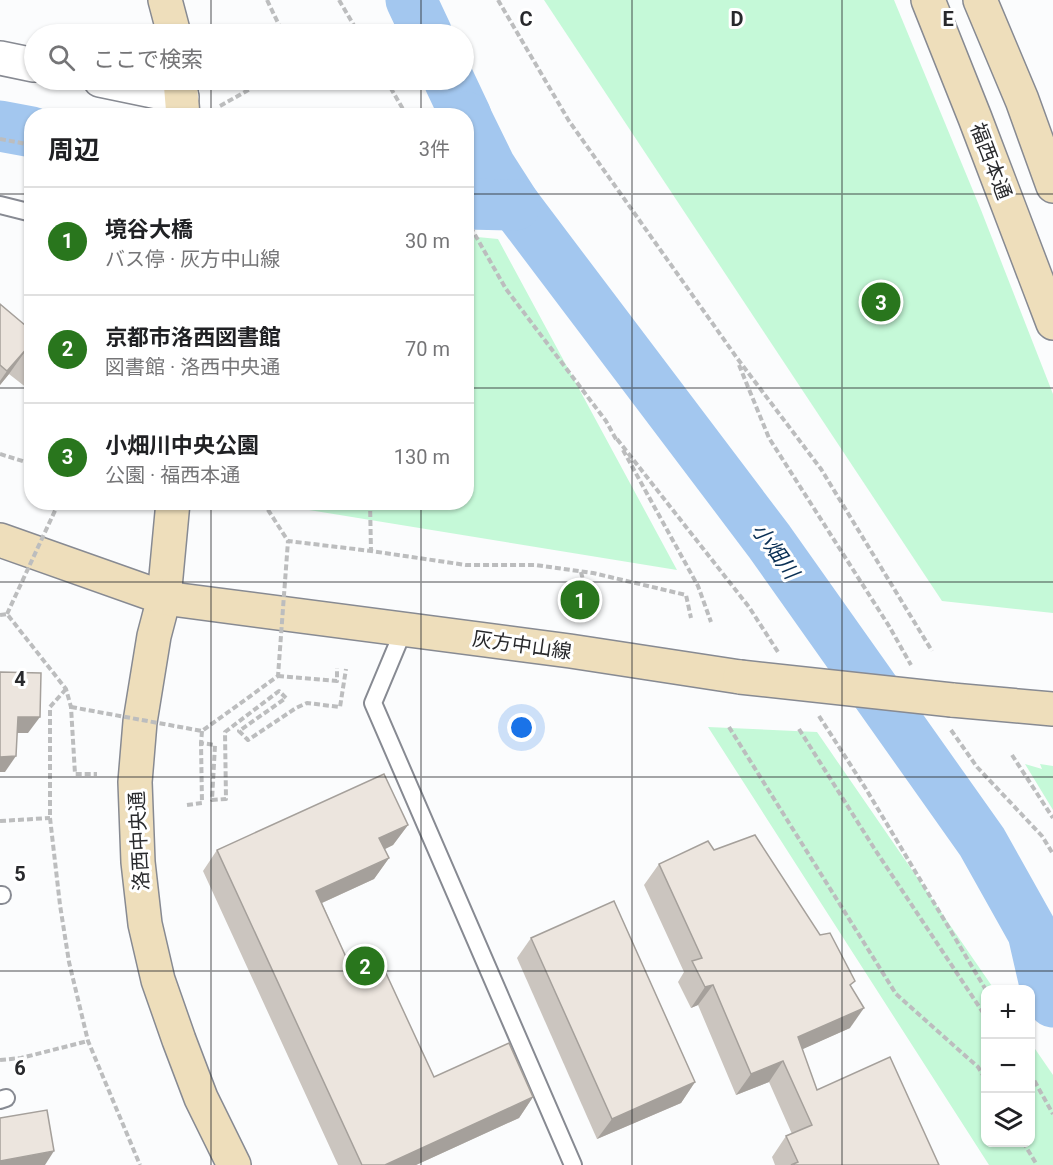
<!DOCTYPE html>
<html lang="ja">
<head>
<meta charset="utf-8">
<style>
  body { margin:0; font-family:Roboto,"Noto Sans JP",sans-serif; background:#f2f2f2; color:#202124 }
  .controls { position:absolute; right:18px; bottom:18px; display:grid; overflow:hidden; border-radius:12px; box-shadow:0 2px 4px #0004 }
  .controls button { width:54px; height:54px; display:grid; place-items:center; padding:0; border:0; border-bottom:2px solid #e0e0e0; background:#fff; color:#202124; font:30px sans-serif }
  .you { position:absolute; left:522px; top:728px; width:21px; height:21px; margin:-15px; border:4px solid #fff; border-radius:50%; background:#1a73e8; box-shadow:0 0 0 9px #1a73e833 }
  .badge { display:grid; place-items:center; width:39px; height:39px; border-radius:50%; background:#29761d; color:#fff; font-size:20px; font-weight:700 }
  .pin { position:absolute; translate:-50% -50%; border:3px solid #fff; box-shadow:0 2px 6px #0006 }
  .list { margin:0; padding:0; list-style:none }
  h2 { display:flex; justify-content:space-between; align-items:center; height:78px; margin:0; padding:0 24px; font-size:26px }
  h2 small { font-size:20px; font-weight:400; color:#757577 }
  .list li { display:grid; grid-template-columns:39px 1fr auto; gap:18px; align-items:center; box-sizing:border-box; height:108px; padding:0 24px; border-top:2px solid #e0e0e0 }
  .list b { display:block; font-size:22px; white-space:nowrap }
  .list p { margin:0; font-size:20px; white-space:nowrap; color:#757577 }
  .list em { font-size:20px; font-style:normal; color:#757577 }
  .icon { flex:none; width:33px; height:33px; fill:none; stroke:currentColor; stroke-width:2; stroke-linecap:round; stroke-linejoin:round }
  .map { position:relative; flex:none; width:1053px; height:1165px; overflow:hidden }
  .search { position:absolute; background:#fff; box-shadow:0 2px 4px #0004; left:24px; top:24px; width:450px; height:66px; display:flex; align-items:center; gap:15px; box-sizing:border-box; padding:0 21px; border-radius:33px; color:#757577; font-size:22px }
  .panel { position:absolute; background:#fff; box-shadow:0 2px 4px #0004; left:24px; top:108px; width:450px; height:402px; border-radius:24px }
  .map>svg:first-child { display:block }
  .green { fill:#c5f9d8 }
  .lines { fill:none; stroke-linecap:round; stroke-linejoin:round }
  .river { stroke:#a3c7ef; stroke-width:51 }
  .lane-casing { stroke:#878a92; stroke-width:20 }
  .street-casing { stroke:#878a92; stroke-width:36 }
  .secondary-casing { stroke:#878a92; stroke-width:36 }
  .path { stroke:#bcbdbe; stroke-width:4; stroke-dasharray:6 3; stroke-linecap:butt }
  .lane { stroke:#fff; stroke-width:16 }
  .street { stroke:#fff; stroke-width:33 }
  .secondary { stroke:#eedebb; stroke-width:33 }
  .secondary-bridge-casing { stroke:#878a92; stroke-width:36; stroke-linecap:butt }
  .path-bridge { stroke:#bcbdbe; stroke-width:4; stroke-dasharray:6 3; stroke-linecap:butt }
  .secondary-bridge { stroke:#eedebb; stroke-width:33 }
  .wall { fill:#cbc5bf }
  .shaded-wall { fill:#a5a09b }
  .building { fill:#ece5de; stroke:#a5a09b; stroke-width:1.5 }
  .grid { fill:none; stroke:#28292c; stroke-width:1.5; stroke-opacity:0.55 }
  .labels { text-anchor:middle; stroke-width:6; stroke-linejoin:round; paint-order:stroke }
  .street-label { font-size:20px; fill:#28292c; stroke:#fff }
  .water-label { font-size:21px; font-style:italic; fill:#092f54; stroke:#fff }
  .grid-label { font-size:20px; text-anchor:middle; font-weight:bold; fill:#28292c; stroke:#fff; stroke-width:6; stroke-linejoin:round; paint-order:stroke }
</style>
</head>
<body>
<div class="map">
<svg width="1053" height="1165" viewBox="0 0 1053 1165">
  <rect width="100%" height="100%" fill="#fbfcfd"/>
  <g class="green">
    <path d="M544,0h350l87,210 72,184v219l-111,-12z"/>
    <path d="M467,236l31,3 179,331 -368,-60 -3,-7 160,-1z"/>
    <path d="M708,727l109,5 177,257 -8,1v152h44l1,-99 22,32v90h-64z"/>
    <path d="M1025,764l17,5 -2,-5 13,2v44z"/>
  </g>
  <g class="lines">
    <g class="river">
      <path d="M411,0l16,34"/>
      <path d="M449,80l17,36"/>
      <path d="M466,117l24,49 25,39 254,336 213,301 51,91 14,61 6,8"/>
      <path d="M0,126l32,6"/>
      <path d="M466,204l49,1"/>
    </g>
    <g class="lane-casing">
      <g id="lane">
        <path d="M0,205l32,8"/>
        <path d="M404,629l-31,74 200,462"/>
        <path d="M0,895h2"/>
        <path d="M0,1100l6,-2"/>
      </g>
    </g>
    <g class="street-casing">
      <g id="street">
        <path d="M0,58l34,7"/>
        <path d="M100,80l82,17"/>
      </g>
    </g>
    <g class="secondary-casing">
      <g id="secondary">
        <path d="M165,0l9,34"/>
        <path d="M928,0l47,118 78,205"/>
        <path d="M980,0l42,100 31,86"/>
        <path d="M180,80l3,36"/>
        <path d="M173,502l-9,96 -10,38 -14,86 -5,60 3,80 7,62 13,56 21,60 22,58 33,67"/>
        <path d="M0,540l164,58 406,53 170,26"/>
        <path d="M952,700l101,9"/>
      </g>
    </g>
    <g class="path">
      <path d="M267,0l13,27 2,7"/>
      <path d="M339,0l20,34"/>
      <path d="M498,0l71,121 168,237 84,111 111,182"/>
      <path d="M386,80l21,36"/>
      <path d="M220,106l46,-26"/>
      <path d="M0,139l32,6"/>
      <path d="M466,219l40,70 100,132 11,20"/>
      <path d="M739,365l30,73 120,188 22,39"/>
      <path d="M617,439l132,168 29,45"/>
      <path d="M623,450l75,136 13,36"/>
      <path d="M0,454l32,10"/>
      <path d="M263,502l25,39 83,10 95,14h70l57,8 93,22 5,23"/>
      <path d="M370,502l1,49"/>
      <path d="M581,572l6,25"/>
      <path d="M0,615l7,-1 59,75 5,18 4,67h22"/>
      <path d="M278,676l59,5v-13"/>
      <path d="M66,689l-16,18v111l10,87 9,57 19,79 52,124"/>
      <path d="M819,716l47,73 120,201"/>
      <path d="M729,727l167,267 82,73 8,13"/>
      <path d="M799,729l75,119 112,169"/>
      <path d="M951,730l26,37 65,69 11,18"/>
      <path d="M202,731l-1,12 14,2 -3,55 14,-1 -1,-67 54,-41 7,7 -47,33 9,9 48,-32 11,-5 33,4 6,-38"/>
      <path d="M1012,755l41,63"/>
      <path d="M187,805l15,-2 -1,-60"/>
      <path d="M0,821l50,-3"/>
      <path d="M0,1060l21,-2 67,-17"/>
      <path d="M1030,1073l23,41"/>
      <path d="M1023,1142l14,23"/>
    </g>
    <use href="#lane" class="lane"/>
    <use href="#street" class="street"/>
    <use href="#secondary" class="secondary"/>
    <g class="secondary-bridge-casing">
      <path id="secondary-bridge" d="M740,677l212,23"/>
    </g>
    <g class="path-bridge">
      <path d="M7,614l52,-112"/>
      <path d="M71,707l131,24 76,-55 10,-135"/>
    </g>
    <use href="#secondary-bridge" class="secondary-bridge"/>
  </g>
  <g class="wall">
    <path d="M0,304l32,27v61l-23,-18 -9,11z"/>
    <path d="M408,825l-15,20 -8,4 4,9 -15,21 -52,24 29,65 83,109 99,20 -14,21 -103,47h-78l-135,-294 14,-21z"/>
    <path d="M714,850l137,137 -1,41 -48,21 15,41 122,75h-164l-3,-8 14,-21 6,-2 -23,-52 -33,13 -38,-90 -7,3 -13,-26 6,-10 -40,-87 15,-21z"/>
    <path d="M531,938l164,144 -14,21 -84,36 -80,-181z"/>
  </g>
  <g class="shaded-wall">
    <path d="M29,346l-20,28 -9,11v-4l7,-10z"/>
    <path d="M18,717h22l-12,16h-22z"/>
    <path d="M16,756l-11,16h-5v-15z"/>
    <path d="M408,825l-15,20 -28,14 14,-21z"/>
    <path d="M389,858l-15,21 -72,33 14,-21z"/>
    <path d="M713,985l-15,20 -7,3 14,-21z"/>
    <path d="M864,1008l-14,20 -67,30 15,-21z"/>
    <path d="M783,1061l-14,21 -33,13 15,-21z"/>
    <path d="M695,1082l-14,21 -84,36 15,-20z"/>
    <path d="M533,1097l-14,21 -103,47h-31z"/>
    <path d="M54,1151l-9,14h-45v-4z"/>
  </g>
  <g class="building">
    <path d="M0,304l32,27v17l-3,-2 -22,25 -7,-6z"/>
    <path d="M0,672l41,1 -1,44h-22l-2,39 -16,1z"/>
    <path d="M384,774l24,51 -29,13 10,20 -73,33 35,77 27,-12 56,121 75,-34 24,54 -148,68h-23l-145,-315z"/>
    <path d="M755,835l65,100 10,-2 25,48 -5,4 14,23 -66,29 19,53 73,-33 49,108h-148l7,-3 -12,-26 26,-11 -29,-64 -32,13 -38,-89 -8,2 -13,-26 10,-3 -43,-94 49,-23 6,9z"/>
    <path d="M614,901l81,181 -83,37 -81,-181z"/>
    <path d="M47,1110l7,41 -54,10v-43z"/>
  </g>
  <path class="grid" d="M211,0v34M421,0v34M632,0v1165M842,0v1165M211,80v36M421,80v36M0,194h32M466,194h587M0,388h32M466,388h587M211,502v663M421,502v663M0,582h1053M0,777h1053M0,971h1053"/>
  <g class="labels">
    <g class="street-label">
      <text transform="translate(991 161) rotate(69)" y="7">福西本通</text>
      <text transform="translate(522 645) rotate(8)" y="7">灰方中山線</text>
      <text transform="translate(139 841) rotate(-93)" y="7">洛西中央通</text>
    </g>
    <g class="water-label">
      <text transform="translate(775 551) rotate(54)" y="7">小畑川</text>
    </g>
  </g>
  <g class="grid-label">
    <text x="526" y="26">C</text>
    <text x="737" y="26">D</text>
    <text x="948" y="26">E</text>
    <text x="20" y="686">4</text>
    <text x="20" y="881">5</text>
    <text x="20" y="1075">6</text>
  </g>
</svg>
<div class="controls">
<button>+</button>
<button>−</button>
<button><svg class="icon" aria-label="layers" viewBox="0 0 24 24"><path d="M12 4l9 5-9 5-9-5zM3 14l9 5 9-5"/></svg></button>
</div>
<div class="you"></div>
<div class="pin badge" style="left:580px;top:600px">1</div>
<div class="pin badge" style="left:365px;top:966px">2</div>
<div class="pin badge" style="left:881px;top:302px">3</div>
<div class="search"><svg class="icon" aria-label="search" viewBox="0 0 24 24"><circle cx="10" cy="10" r="6"/><path d="M15 15l6 6"/></svg>ここで検索</div>
<section class="panel">
<h2>周辺<small>3件</small></h2>
<ul class="list">
<li><span class="badge">1</span><div><b>境谷大橋</b><p>バス停 · 灰方中山線</p></div><em>30 m</em></li>
<li><span class="badge">2</span><div><b>京都市洛西図書館</b><p>図書館 · 洛西中央通</p></div><em>70 m</em></li>
<li><span class="badge">3</span><div><b>小畑川中央公園</b><p>公園 · 福西本通</p></div><em>130 m</em></li>
</ul>
</section>
</div>
</body>
</html>
